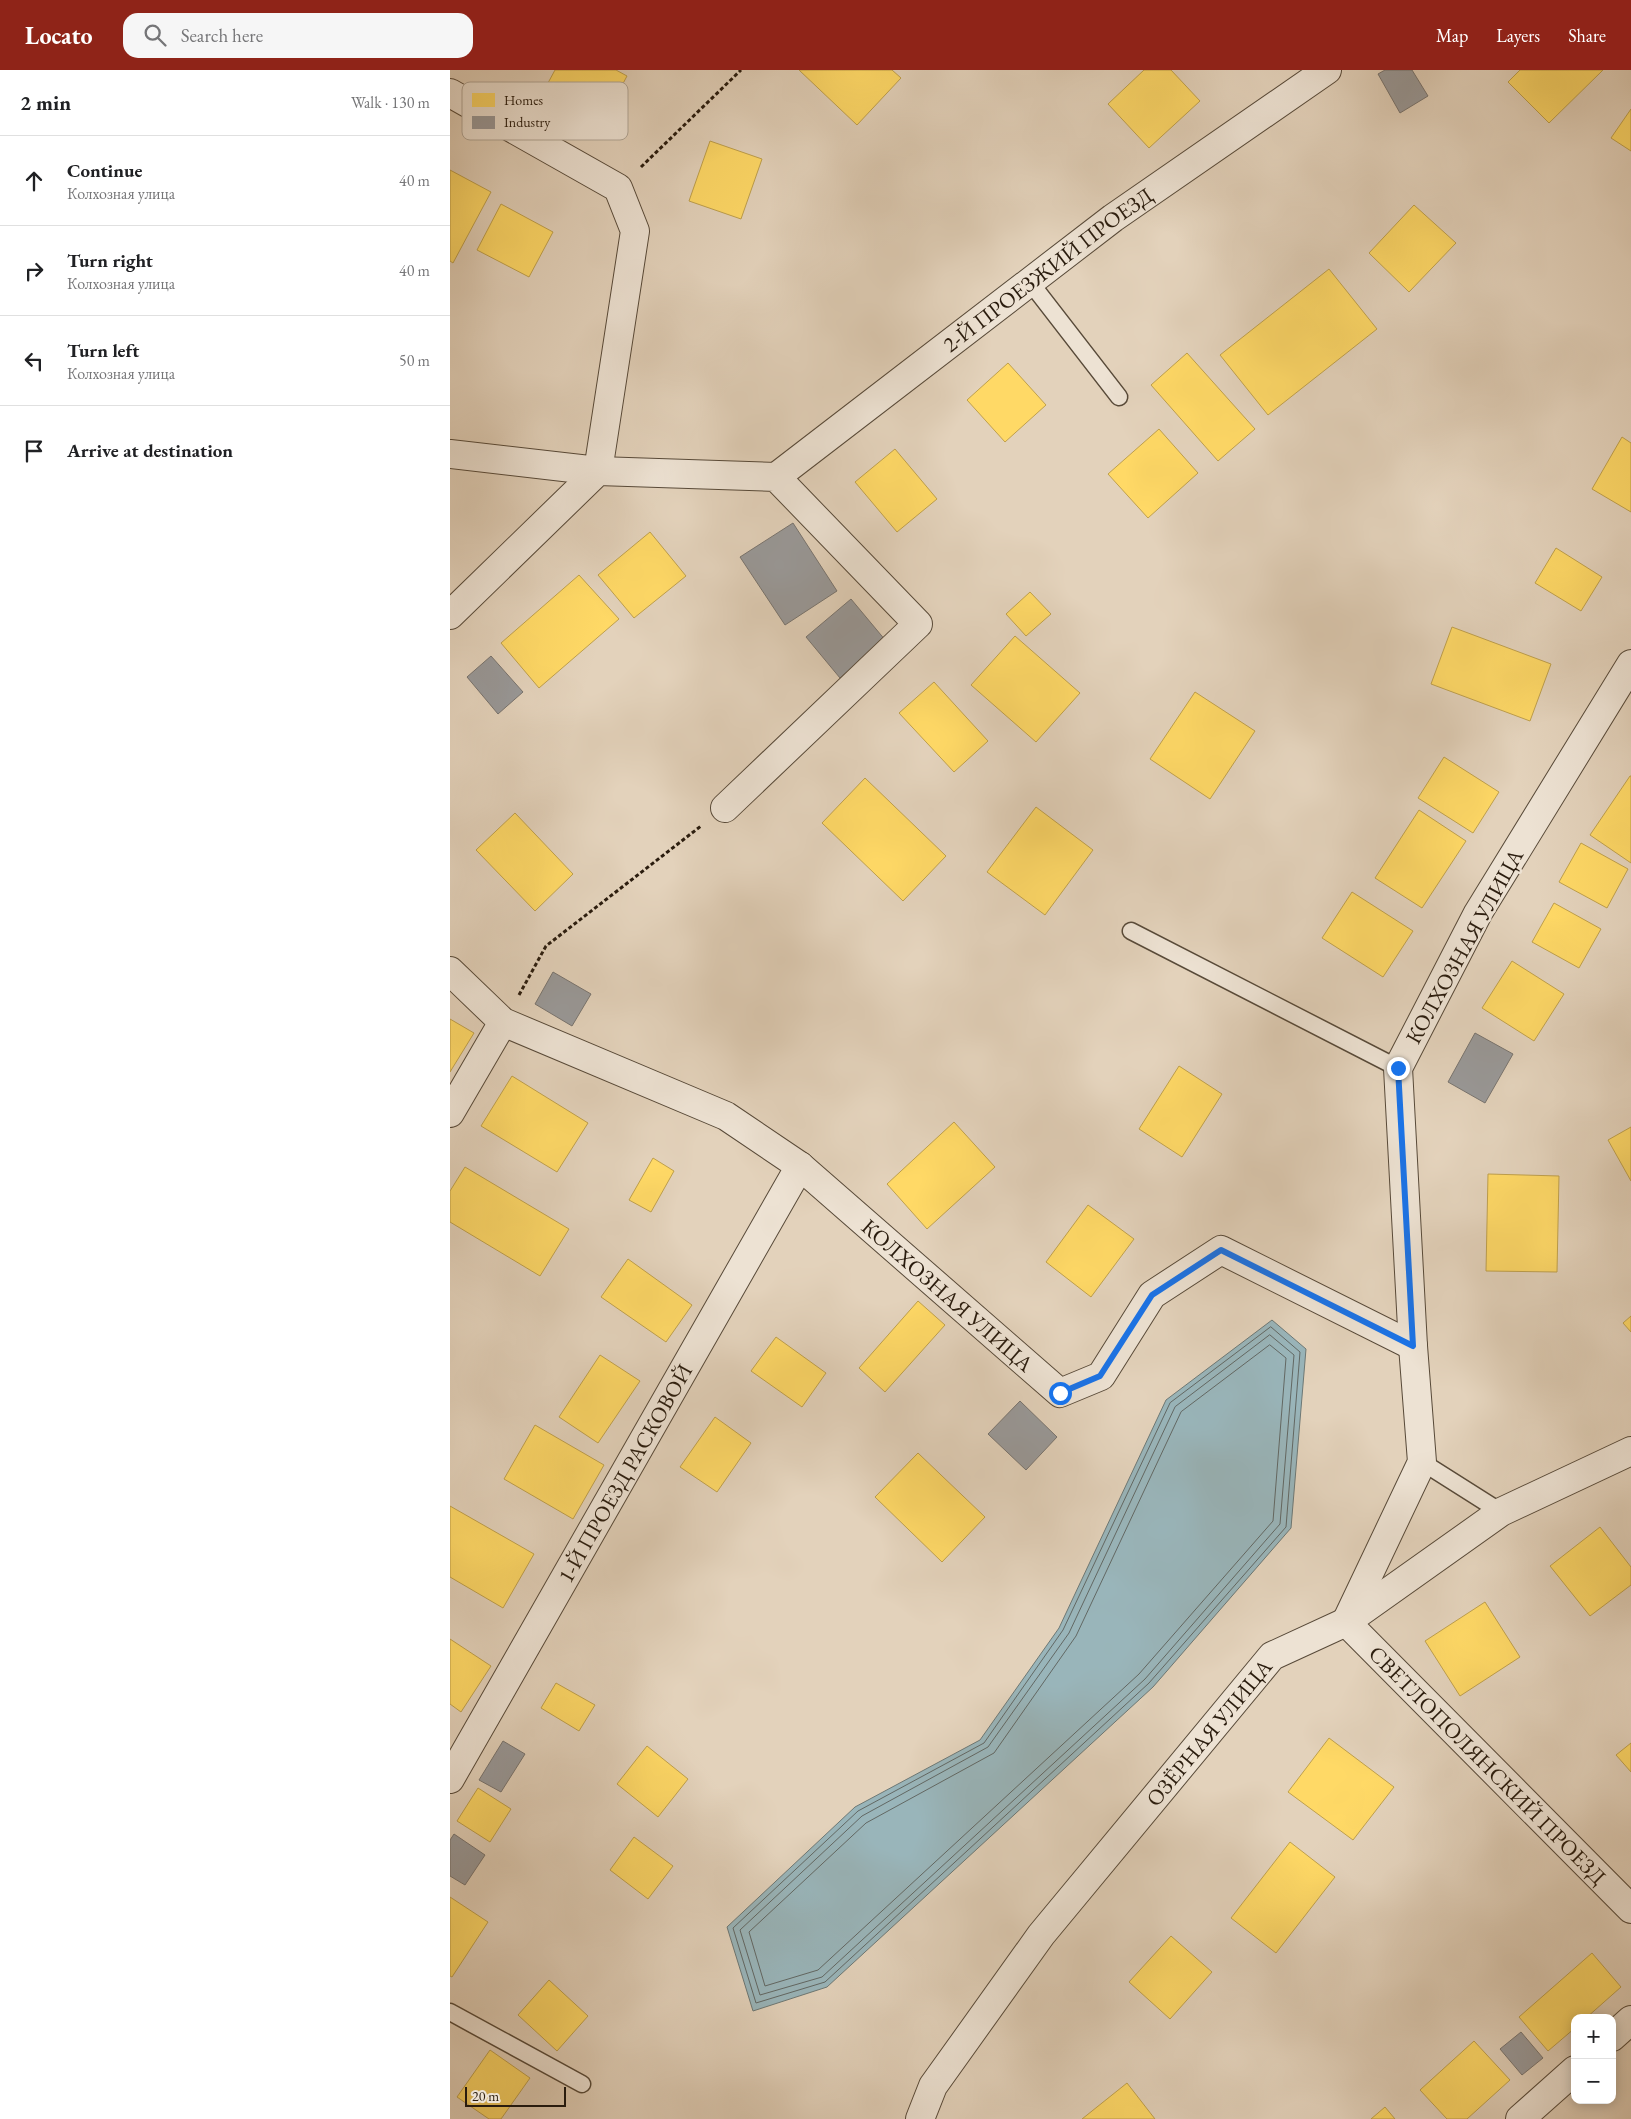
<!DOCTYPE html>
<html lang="en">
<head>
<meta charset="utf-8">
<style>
  body { margin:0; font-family:"EB Garamond",serif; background:#f6f6f6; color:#202124 }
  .controls { position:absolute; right:15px; bottom:15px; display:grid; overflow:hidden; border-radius:10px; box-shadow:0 2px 12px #0003 }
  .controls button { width:45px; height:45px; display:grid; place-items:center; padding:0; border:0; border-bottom:1px solid #e0e0e0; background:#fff; color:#202124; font:25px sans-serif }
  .scale { position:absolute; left:15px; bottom:12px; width:101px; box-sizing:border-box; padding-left:5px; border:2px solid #2a1c0e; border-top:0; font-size:14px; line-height:18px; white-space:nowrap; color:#2a1c0e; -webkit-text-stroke:4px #ede2d3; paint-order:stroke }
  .stop { position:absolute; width:15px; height:15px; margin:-11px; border:4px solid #1a73e8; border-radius:50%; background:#fff }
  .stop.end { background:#1a73e8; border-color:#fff; box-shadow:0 1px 5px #0008 }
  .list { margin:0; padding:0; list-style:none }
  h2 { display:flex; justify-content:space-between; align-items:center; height:65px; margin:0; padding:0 20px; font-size:21px }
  h2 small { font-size:16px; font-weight:400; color:#757577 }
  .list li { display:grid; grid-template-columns:32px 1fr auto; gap:15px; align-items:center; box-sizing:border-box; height:90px; padding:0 20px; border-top:1px solid #e0e0e0 }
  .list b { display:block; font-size:19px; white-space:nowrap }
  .list p { margin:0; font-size:16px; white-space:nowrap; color:#757577 }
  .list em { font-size:16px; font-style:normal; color:#757577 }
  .icon { flex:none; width:28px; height:28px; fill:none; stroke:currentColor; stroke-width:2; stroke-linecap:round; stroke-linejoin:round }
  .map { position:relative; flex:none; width:1181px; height:2049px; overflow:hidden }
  header { display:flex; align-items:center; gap:30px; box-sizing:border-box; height:70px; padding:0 25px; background:#8f2418; color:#fff }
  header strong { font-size:24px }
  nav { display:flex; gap:28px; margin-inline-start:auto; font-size:18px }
  .search { width:350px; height:45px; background:#f6f6f6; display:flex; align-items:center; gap:12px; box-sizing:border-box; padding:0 18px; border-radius:15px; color:#757577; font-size:19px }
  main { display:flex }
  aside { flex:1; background:#fff }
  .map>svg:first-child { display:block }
  .water { fill:#99b5ba; stroke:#6d7875 }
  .homes { fill:#ffd966; stroke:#bfa04c }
  .industry { fill:#999; stroke:#78746f }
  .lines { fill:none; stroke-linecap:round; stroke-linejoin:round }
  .shore { stroke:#626864; stroke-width:1 }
  .service-casing { stroke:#584a39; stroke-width:19 }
  .minor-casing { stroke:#584a39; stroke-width:30 }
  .path { stroke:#2a1c0e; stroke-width:3; stroke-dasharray:4 2.5; stroke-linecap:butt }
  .service { stroke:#ede2d3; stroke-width:16 }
  .minor { stroke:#ede2d3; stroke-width:28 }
  .route { stroke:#1a73e8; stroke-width:6 }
  .labels { text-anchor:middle; stroke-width:5; stroke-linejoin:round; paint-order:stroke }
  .street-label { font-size:22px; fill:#2a1c0e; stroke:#ede2d3 }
  .key { fill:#ede2d3; stroke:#b2a798; stroke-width:1 }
  .key-label { font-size:14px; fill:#2a1c0e }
</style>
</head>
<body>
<header>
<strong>Locato</strong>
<div class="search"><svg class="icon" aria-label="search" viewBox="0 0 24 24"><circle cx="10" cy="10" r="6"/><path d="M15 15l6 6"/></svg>Search here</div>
<nav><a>Map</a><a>Layers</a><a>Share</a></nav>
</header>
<main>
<aside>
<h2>2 min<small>Walk · 130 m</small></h2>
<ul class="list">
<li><svg class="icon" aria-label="ahead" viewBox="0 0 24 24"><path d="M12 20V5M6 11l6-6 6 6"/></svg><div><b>Continue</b><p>Колхозная улица</p></div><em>40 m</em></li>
<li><svg class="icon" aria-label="right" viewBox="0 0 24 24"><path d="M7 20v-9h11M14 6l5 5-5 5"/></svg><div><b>Turn right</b><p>Колхозная улица</p></div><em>40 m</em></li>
<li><svg class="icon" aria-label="left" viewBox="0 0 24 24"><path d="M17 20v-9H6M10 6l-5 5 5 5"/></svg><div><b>Turn left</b><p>Колхозная улица</p></div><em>50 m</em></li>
<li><svg class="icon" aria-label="arrive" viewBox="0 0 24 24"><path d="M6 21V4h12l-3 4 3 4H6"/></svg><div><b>Arrive at destination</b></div></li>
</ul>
</aside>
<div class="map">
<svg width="1181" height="2049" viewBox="0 0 1181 2049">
  <rect width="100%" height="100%" fill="#e3d2bb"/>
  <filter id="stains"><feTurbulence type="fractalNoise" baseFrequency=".004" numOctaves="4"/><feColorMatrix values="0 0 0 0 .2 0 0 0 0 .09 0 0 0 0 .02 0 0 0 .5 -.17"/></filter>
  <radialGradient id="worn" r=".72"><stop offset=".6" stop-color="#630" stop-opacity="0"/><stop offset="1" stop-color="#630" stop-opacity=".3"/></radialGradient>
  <path class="water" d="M822,1250l34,29 -15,179 -138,159 -326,300 -74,24 -26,-84 128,-120 125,-67 79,-112 107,-228z"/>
  <g class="homes">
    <path d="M105,0h61l11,6 -26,49 -59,-31z"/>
    <path d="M349,0h93l9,8 -44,47z"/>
    <path d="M694,0h27l29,31 -51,47 -41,-44z"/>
    <path d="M1070,0h83l-54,53 -41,-41z"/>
    <path d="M1181,39v42l-20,-13z"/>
    <path d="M260,71l52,18 -21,60 -52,-18z"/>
    <path d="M0,100l41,22 -38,71 -3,-2z"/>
    <path d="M51,134l52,28 -24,45 -52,-27z"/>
    <path d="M964,135l42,38 -47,49 -40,-39z"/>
    <path d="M879,199l48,60 -109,86 -48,-60z"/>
    <path d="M737,283l68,76 -37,32 -67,-76z"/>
    <path d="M558,293l38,42 -41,37 -38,-42z"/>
    <path d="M709,359l39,44 -50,45 -40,-44z"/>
    <path d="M1172,367l9,6v69l-39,-23z"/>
    <path d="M445,379l42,50 -40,33 -42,-50z"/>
    <path d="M200,462l36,44 -52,42 -36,-43z"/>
    <path d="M1106,478l46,29 -21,34 -46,-28z"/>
    <path d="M129,505l40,44 -80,69 -38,-45z"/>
    <path d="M580,522l21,22 -25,22 -20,-22z"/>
    <path d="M1002,557l99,37 -21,57 -99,-37z"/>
    <path d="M565,566l65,57 -44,49 -65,-57z"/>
    <path d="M484,612l54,59 -34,31 -55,-59z"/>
    <path d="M745,622l60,39 -45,68 -60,-40z"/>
    <path d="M994,687l55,35 -26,41 -55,-35z"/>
    <path d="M1180,706h1v87l-41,-28z"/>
    <path d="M415,708l81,78 -43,45 -81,-78z"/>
    <path d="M586,737l57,43 -48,65 -58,-43z"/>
    <path d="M969,740l47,31 -44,67 -47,-30z"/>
    <path d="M65,743l58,61 -38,37 -59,-61z"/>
    <path d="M1131,773l47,26 -21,39 -48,-26z"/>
    <path d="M902,822l61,39 -30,46 -61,-39z"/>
    <path d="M1104,833l47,26 -22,39 -47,-26z"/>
    <path d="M1062,891l52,33 -30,47 -52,-33z"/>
    <path d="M0,949l24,14 -24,39z"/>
    <path d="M729,996l43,28 -40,63 -43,-28z"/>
    <path d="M62,1006l76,47 -31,49 -76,-46z"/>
    <path d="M504,1052l41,45 -68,62 -40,-45z"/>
    <path d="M1181,1057v54l-23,-41z"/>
    <path d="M203,1088l21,13 -23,41 -22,-12z"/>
    <path d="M15,1097l104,62 -29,47 -90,-54v-31z"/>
    <path d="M1038,1104l71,2 -2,96 -71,-1z"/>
    <path d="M638,1135l46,34 -43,58 -45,-35z"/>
    <path d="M178,1189l64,46 -26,37 -65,-45z"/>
    <path d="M468,1231l27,24 -60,67 -26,-24z"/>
    <path d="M1181,1246v16l-8,-9z"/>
    <path d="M326,1267l50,36 -24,34 -51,-36z"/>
    <path d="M150,1285l40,26 -42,62 -39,-26z"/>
    <path d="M265,1347l36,26 -34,49 -37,-25z"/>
    <path d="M85,1355l69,40 -31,54 -69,-40z"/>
    <path d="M468,1383l67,64 -43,45 -67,-65z"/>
    <path d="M0,1436l84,48 -31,54 -53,-31z"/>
    <path d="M1150,1457l31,40v18l-41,31 -40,-50z"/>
    <path d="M1035,1532l35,55 -60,39 -35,-55z"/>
    <path d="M0,1569l41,27 -30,46 -11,-8z"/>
    <path d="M106,1613l39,22 -16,26 -38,-23z"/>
    <path d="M879,1668l65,49 -41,53 -65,-48z"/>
    <path d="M1181,1673v29l-15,-17z"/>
    <path d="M197,1676l41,33 -30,38 -41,-33z"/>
    <path d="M28,1718l33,21 -21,33 -33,-21z"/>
    <path d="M184,1767l39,29 -25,33 -38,-29z"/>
    <path d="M840,1772l45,35 -59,76 -45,-35z"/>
    <path d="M0,1827l38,25 -36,55 -2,-1z"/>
    <path d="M721,1866l41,36 -42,47 -41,-37z"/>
    <path d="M1142,1883l29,34 -35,31h-11v10l-27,23 -29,-34z"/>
    <path d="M99,1910l39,36 -31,35 -39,-36z"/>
    <path d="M1024,1971l36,39 -43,39h-20l-27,-29z"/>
    <path d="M40,1980l40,28 -29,41h-12l-32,-22z"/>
    <path d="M677,2013l28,36h-73z"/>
    <path d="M935,2037l10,12h-24z"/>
  </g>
  <g class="industry">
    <path d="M935,0h27l16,26 -28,17 -22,-39z"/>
    <path d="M343,453l44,68 -52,34 -45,-68z"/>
    <path d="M401,529l35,42 -46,37 -34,-41z"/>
    <path d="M41,586l32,36 -25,22 -31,-37z"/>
    <path d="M103,902l38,22 -19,32 -37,-22z"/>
    <path d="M1025,963l38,21 -28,49 -37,-21z"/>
    <path d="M570,1331l37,36 -31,33 -38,-36z"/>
    <path d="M53,1671l22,13 -24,38 -22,-12z"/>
    <path d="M4,1764l31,21 -20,30 -15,-9v-36z"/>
    <path d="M1071,1962l22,26 -21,17 -22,-26z"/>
  </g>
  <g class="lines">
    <g class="shore">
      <path d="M821,1257l29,25 -14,175 -137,156 -324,299 -69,21 -23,-75 125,-117 126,-68 79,-113 107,-227z"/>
      <path d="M820,1265l24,20 -14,169 -135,155 -323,298 -62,18 -20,-65 122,-114 126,-69 81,-114 106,-226z"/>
      <path d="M820,1275l16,13 -13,163 -134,153 -321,296 -53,16 -16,-54 117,-109 128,-70 82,-117 105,-224z"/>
    </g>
    <g class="service-casing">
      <g id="service">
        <path d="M580,212l89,115"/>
        <path d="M681,861l267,137"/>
        <path d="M972,1392l79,50"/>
        <path d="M0,1942l132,72"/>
      </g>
    </g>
    <g class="minor-casing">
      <g id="minor">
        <path d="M0,23l168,95 17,43 -37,240 -148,-17"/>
        <path id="s1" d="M326,407l337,-259 214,-148"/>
        <path d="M0,545l148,-144 178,6 142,147 -193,184"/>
        <path id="s2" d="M1181,594l-153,249 -80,155 15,278 9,116 -76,160 285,287"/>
        <path id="s3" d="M0,901l53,51 223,94 74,50 260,227 41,-17 51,-81 69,-45 192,96"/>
        <path d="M0,1043l53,-91"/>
        <path id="s4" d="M0,1709l350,-613"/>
        <path d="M1162,1967l19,-17"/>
        <path id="s5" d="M470,2049l13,-33 108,-151 231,-279 74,-34 155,-110 130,-61"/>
        <path d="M1070,2049l55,-49"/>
      </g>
    </g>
    <g class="path">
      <path d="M191,97l100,-97"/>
      <path d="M69,925l27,-49 155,-120"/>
    </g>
    <use href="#service" class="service"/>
    <use href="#minor" class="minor"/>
  </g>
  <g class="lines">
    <path class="route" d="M610,1323l40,-17 52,-81 69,-45 192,96 -15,-278"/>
  </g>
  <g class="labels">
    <g class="street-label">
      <text dy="8" stroke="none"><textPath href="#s1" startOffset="342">2-Й ПРОЕЗЖИЙ ПРОЕЗД</textPath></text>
      <text transform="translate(1014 876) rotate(-61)" y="8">КОЛХОЗНАЯ УЛИЦА</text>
      <text dy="8" stroke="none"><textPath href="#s3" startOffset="601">КОЛХОЗНАЯ УЛИЦА</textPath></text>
      <text dy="8" stroke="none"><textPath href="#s4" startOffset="352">1-Й ПРОЕЗД РАСКОВОЙ</textPath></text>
      <text dy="8" stroke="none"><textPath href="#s5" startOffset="484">ОЗЁРНАЯ УЛИЦА</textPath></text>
      <text dy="8" stroke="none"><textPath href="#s2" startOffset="1240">СВЕТЛОПОЛЯНСКИЙ ПРОЕЗД</textPath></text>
    </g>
  </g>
  <rect x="12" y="12" width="166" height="58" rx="8" class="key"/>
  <rect x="22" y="23" width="23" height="14" fill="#ffd966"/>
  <rect x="22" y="46" width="23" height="13" fill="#999"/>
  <g class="key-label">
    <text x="54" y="35">Homes</text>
    <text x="54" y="57">Industry</text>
  </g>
  <rect width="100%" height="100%" filter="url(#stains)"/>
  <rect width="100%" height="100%" fill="url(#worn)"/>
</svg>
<div class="controls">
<button>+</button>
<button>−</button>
</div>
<div class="scale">20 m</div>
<div class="stop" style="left:610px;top:1323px"></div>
<div class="stop end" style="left:948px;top:998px"></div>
</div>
</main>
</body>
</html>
